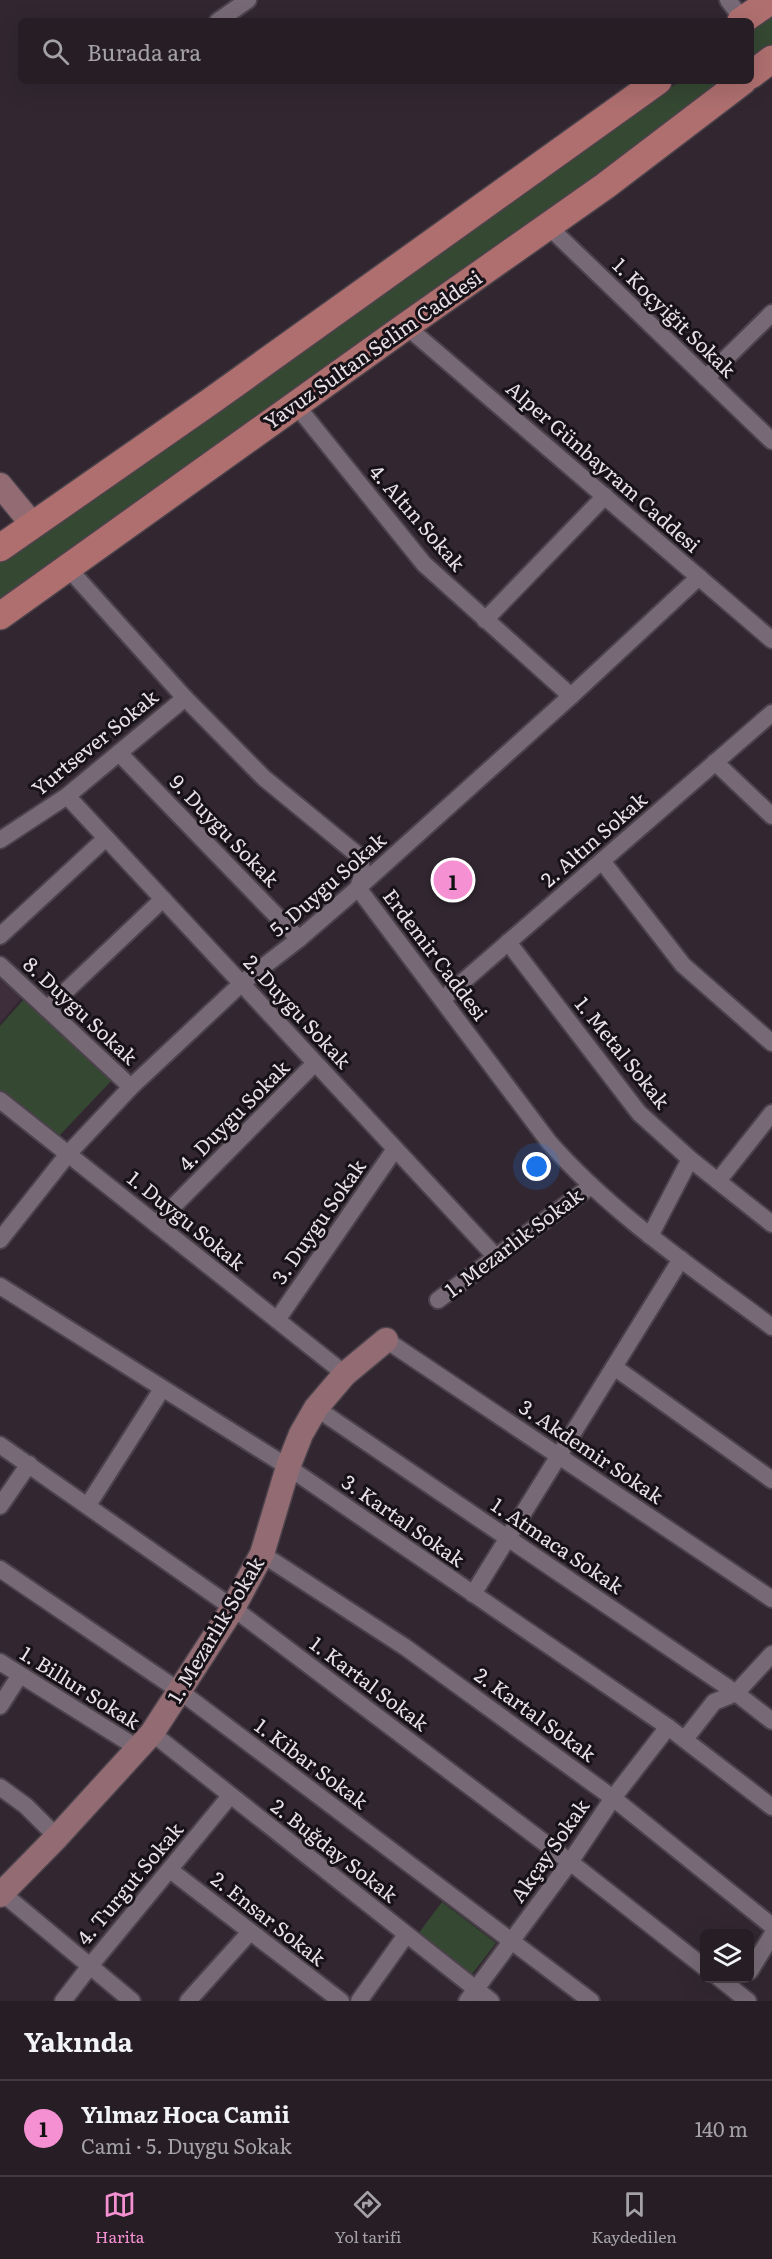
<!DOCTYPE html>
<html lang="tr">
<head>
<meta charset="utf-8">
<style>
  body { margin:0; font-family:Literata,serif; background:#322a32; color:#f1f3f6 }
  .controls { position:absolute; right:18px; bottom:18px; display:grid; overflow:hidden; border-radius:9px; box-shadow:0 6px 24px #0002 }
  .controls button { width:54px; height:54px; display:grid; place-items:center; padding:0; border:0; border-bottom:2px solid #423b42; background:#261d25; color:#f1f3f6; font:30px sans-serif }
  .you { position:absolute; left:537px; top:1167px; width:21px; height:21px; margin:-15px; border:4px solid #fff; border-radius:50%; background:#1a73e8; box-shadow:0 0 0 9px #1a73e833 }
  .badge { display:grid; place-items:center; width:39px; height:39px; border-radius:50%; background:#f591d2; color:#111; font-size:20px; font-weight:700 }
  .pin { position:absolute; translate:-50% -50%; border:3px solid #fff; box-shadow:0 2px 6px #0006 }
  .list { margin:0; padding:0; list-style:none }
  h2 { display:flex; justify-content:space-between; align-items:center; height:78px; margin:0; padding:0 24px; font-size:26px }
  h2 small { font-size:20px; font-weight:400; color:#a4a2a7 }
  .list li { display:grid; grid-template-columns:39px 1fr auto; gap:18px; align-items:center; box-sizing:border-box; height:96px; padding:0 24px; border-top:2px solid #423b42 }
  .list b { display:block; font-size:22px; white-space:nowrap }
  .list p { margin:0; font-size:20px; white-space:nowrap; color:#a4a2a7 }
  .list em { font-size:20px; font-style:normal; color:#a4a2a7 }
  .icon { flex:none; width:33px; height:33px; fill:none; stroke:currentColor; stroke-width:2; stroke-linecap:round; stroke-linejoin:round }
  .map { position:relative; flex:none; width:772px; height:2001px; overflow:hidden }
  .search { position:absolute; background:#261d25; box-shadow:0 6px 24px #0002; left:18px; right:18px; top:18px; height:66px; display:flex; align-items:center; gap:15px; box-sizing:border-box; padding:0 21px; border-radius:9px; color:#a4a2a7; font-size:22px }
  .sheet { height:174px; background:#261d25 }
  nav { display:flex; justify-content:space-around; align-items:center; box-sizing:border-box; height:84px; border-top:2px solid #423b42; background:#261d25; font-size:16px; color:#a4a2a7 }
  nav a { display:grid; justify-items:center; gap:3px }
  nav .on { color:#f591d2 }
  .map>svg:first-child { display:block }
  .built { fill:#3e2e3c }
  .green { fill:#354832 }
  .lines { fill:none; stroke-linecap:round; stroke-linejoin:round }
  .street-casing { stroke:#4b424b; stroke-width:20 }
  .secondary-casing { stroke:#4b424b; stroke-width:27 }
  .primary-casing { stroke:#4b424b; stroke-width:30 }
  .street { stroke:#776a76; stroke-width:16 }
  .secondary { stroke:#936c73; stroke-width:24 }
  .primary { stroke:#af6f6f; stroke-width:27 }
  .labels { text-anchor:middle; stroke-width:6; stroke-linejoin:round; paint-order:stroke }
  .street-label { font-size:20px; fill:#e8e1e8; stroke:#171217 }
</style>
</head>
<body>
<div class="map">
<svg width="772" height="2001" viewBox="0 0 772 2001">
  <rect width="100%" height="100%" fill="#322731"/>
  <path class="built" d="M0,976l23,20 -23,27z"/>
  <g class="green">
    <path d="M772,16v33l-21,15v-33z"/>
    <path d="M680,81h48l-728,523v-44z"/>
    <path d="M24,999l88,81 -54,57 -58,-46v-65z"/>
    <path d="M442,1902l54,41 -24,31 -54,-40z"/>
  </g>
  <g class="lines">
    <g class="street-casing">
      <g id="street">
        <path d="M728,0l15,20"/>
        <path d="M218,21l30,-21"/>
        <path d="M548,226l224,215"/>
        <path d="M406,326l366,314"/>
        <path d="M706,378l66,-65"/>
        <path d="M296,405l128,159 147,132"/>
        <path d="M68,568l117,130 79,80 95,78 4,17 -5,15 191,254c64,73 146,127 223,185"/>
        <path d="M485,620l120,-124"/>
        <path d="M119,753l180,186"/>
        <path d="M715,762l57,54"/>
        <path d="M67,796l429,461"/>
        <path d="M0,840l67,-44 118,-98"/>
        <path d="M602,861l81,104 89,78"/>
        <path d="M0,936l106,-98"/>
        <path d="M508,942l131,171 51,46 82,65"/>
        <path d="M0,965l131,122"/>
        <path d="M443,999l329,-286"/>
        <path d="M47,1009l116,-110"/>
        <path d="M0,1100l345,274"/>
        <path d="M718,1181l54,-68"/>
        <path d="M156,1224l159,-161"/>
        <path d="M650,1236l40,-77"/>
        <path d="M0,1240l68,-86 63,-67 111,-104 57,-44 59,-51 213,-192 128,-119"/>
        <path d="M0,1286l288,181 380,260 104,80"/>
        <path d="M438,1300l153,-114"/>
        <path d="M277,1320l118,-171"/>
        <path d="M386,1340l386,259"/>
        <path d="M614,1367l158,113"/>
        <path d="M316,1408l420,285 36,28"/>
        <path d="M0,1445l233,163 337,254 134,105"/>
        <path d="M88,1505l74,-116"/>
        <path d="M0,1506l29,-42"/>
        <path d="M262,1554l143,93 208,151 159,128"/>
        <path d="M0,1569l181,123 410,309"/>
        <path d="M473,1594l208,-335"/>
        <path d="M0,1662l139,87"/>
        <path d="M0,1706l20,-31"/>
        <path d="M152,1733l339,268"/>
        <path d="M685,1739l29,-37 22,-9 36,-39"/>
        <path d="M0,1787l26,19 31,31"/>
        <path d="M170,1870l171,131"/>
        <path d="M2,1893l130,108"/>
        <path d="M750,1971l22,-36"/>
        <path d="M719,1978l29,23"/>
        <path d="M63,2001l27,-35 140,-170"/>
        <path d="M188,2001l62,-69"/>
        <path d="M359,2001l47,-66"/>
        <path d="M467,2001l103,-139 43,-64 55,-71"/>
      </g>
    </g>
    <g class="secondary-casing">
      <g id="secondary">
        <path d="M0,485l33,40"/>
        <path d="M0,1895l57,-58 95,-104 81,-125 29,-54 26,-87 13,-33 15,-26 29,-34 41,-34"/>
      </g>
    </g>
    <g class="primary-casing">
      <g id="primary">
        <path d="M741,21l31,-21"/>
        <path d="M751,75l21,-16"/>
        <path d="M0,548l211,-147 447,-320"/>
        <path d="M0,616l406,-290 199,-140 138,-105"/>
      </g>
    </g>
    <use href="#street" class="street"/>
    <use href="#secondary" class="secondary"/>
    <use href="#primary" class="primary"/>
  </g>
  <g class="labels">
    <g class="street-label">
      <text transform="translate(674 318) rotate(44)" y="7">1. Koçyiğit Sokak</text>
      <text transform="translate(373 350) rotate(-35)" y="7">Yavuz Sultan Selim Caddesi</text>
      <text transform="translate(603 467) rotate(41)" y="7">Alper Günbayram Caddesi</text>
      <text transform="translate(417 518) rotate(49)" y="7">4. Altın Sokak</text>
      <text transform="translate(95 743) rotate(-39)" y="7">Yurtsever Sokak</text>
      <text transform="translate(224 831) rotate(46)" y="7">9. Duygu Sokak</text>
      <text transform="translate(594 840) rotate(-41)" y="7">2. Altın Sokak</text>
      <text transform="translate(328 885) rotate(-41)" y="7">5. Duygu Sokak</text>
      <text transform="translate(435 955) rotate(53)" y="7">Erdemir Caddesi</text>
      <text transform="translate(80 1011) rotate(43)" y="7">8. Duygu Sokak</text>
      <text transform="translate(297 1012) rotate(47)" y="7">2. Duygu Sokak</text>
      <text transform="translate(622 1053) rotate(51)" y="7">1. Metal Sokak</text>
      <text transform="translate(234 1116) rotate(-45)" y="7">4. Duygu Sokak</text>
      <text transform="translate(186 1221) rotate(39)" y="7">1. Duygu Sokak</text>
      <text transform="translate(319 1222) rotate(-55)" y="7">3. Duygu Sokak</text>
      <text transform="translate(514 1243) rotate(-37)" y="7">1. Mezarlık Sokak</text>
      <text transform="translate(591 1452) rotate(34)" y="7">3. Akdemir Sokak</text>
      <text transform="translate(403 1521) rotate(35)" y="7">3. Kartal Sokak</text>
      <text transform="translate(557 1546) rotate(34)" y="7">1. Atmaca Sokak</text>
      <text transform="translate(216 1630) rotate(-59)" y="7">1. Mezarlık Sokak</text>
      <text transform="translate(369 1684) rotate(37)" y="7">1. Kartal Sokak</text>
      <text transform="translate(80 1688) rotate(32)" y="7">1. Billur Sokak</text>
      <text transform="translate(535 1715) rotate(36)" y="7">2. Kartal Sokak</text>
      <text transform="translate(311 1764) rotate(37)" y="7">1. Kibar Sokak</text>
      <text transform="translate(334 1851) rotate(38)" y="7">2. Buğday Sokak</text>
      <text transform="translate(550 1851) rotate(-55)" y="7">Akçay Sokak</text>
      <text transform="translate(130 1884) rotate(-50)" y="7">4. Turgut Sokak</text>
      <text transform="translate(268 1919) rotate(38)" y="7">2. Ensar Sokak</text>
    </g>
  </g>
</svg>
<div class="controls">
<button><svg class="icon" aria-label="layers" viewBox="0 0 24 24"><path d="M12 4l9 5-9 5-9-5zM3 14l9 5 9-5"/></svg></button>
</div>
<div class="you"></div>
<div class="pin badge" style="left:453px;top:880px">1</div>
<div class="search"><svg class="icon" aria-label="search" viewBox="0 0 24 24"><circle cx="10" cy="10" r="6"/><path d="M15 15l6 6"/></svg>Burada ara</div>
</div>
<section class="sheet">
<h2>Yakında<small></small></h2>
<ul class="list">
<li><span class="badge">1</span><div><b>Yılmaz Hoca Camii</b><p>Cami · 5. Duygu Sokak</p></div><em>140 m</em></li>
</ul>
</section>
<nav>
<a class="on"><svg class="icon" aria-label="map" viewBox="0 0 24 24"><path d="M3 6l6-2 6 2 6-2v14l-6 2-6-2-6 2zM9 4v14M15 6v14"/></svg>Harita</a>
<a><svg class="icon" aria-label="directions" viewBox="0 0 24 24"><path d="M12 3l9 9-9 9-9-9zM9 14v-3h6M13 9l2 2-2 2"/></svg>Yol tarifi</a>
<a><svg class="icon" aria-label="saved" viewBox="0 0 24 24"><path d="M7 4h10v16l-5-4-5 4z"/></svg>Kaydedilen</a>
</nav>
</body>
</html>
